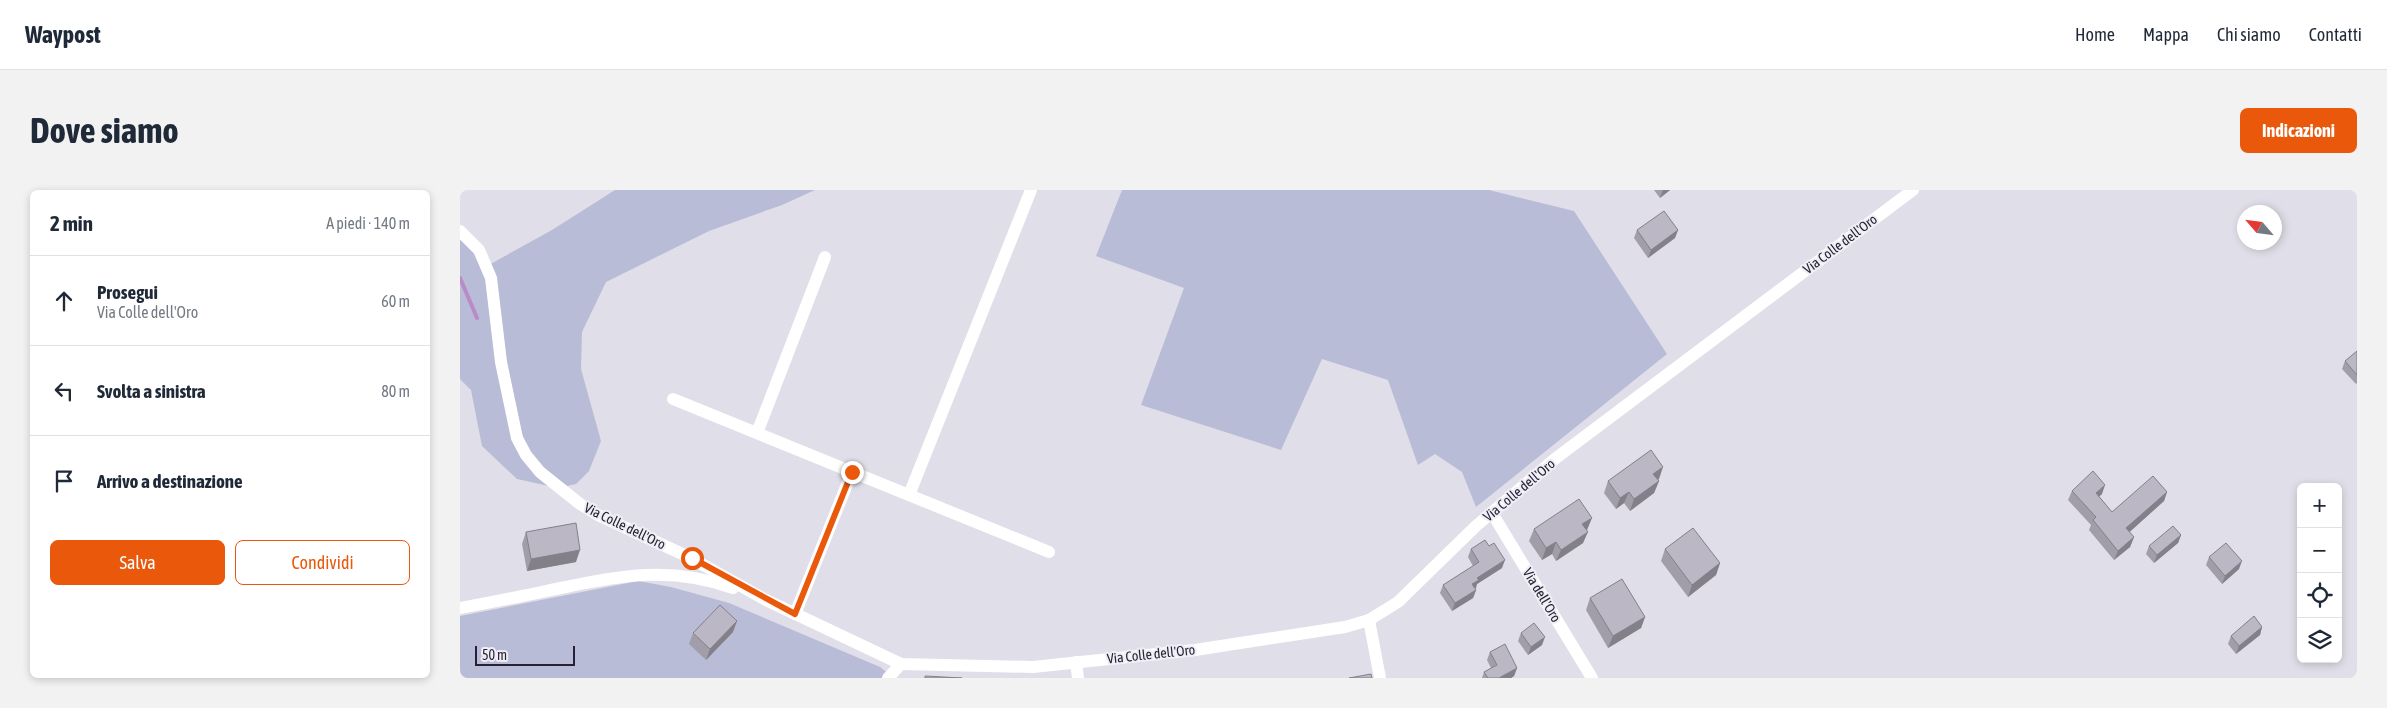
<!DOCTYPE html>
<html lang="it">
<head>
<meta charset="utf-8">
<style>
  body { margin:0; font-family:"Asap Condensed",sans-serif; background:#f2f2f3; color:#1f2937 }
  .controls { position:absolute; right:15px; bottom:15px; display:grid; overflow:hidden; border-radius:8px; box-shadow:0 2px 8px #0003 }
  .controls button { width:45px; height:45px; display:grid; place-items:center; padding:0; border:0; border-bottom:1px solid #e0e1e3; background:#fff; color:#1f2937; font:25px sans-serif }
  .compass { position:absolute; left:1777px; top:15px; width:45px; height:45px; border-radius:50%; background:#fff; box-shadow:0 2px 8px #0003; rotate:298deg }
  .scale { position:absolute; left:15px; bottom:12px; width:100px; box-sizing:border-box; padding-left:5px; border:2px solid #282136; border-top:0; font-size:14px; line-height:18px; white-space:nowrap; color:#282136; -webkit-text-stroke:4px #efeef5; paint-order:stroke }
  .stop { position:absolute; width:15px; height:15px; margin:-11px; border:4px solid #ea580c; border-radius:50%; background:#fff }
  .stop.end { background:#ea580c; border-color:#fff; box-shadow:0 1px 5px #0008 }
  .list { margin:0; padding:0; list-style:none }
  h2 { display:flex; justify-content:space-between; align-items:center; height:65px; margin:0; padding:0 20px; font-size:21px }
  h2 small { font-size:16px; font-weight:400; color:#747a83 }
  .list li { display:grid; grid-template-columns:32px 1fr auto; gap:15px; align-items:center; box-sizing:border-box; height:90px; padding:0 20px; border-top:1px solid #e0e1e3 }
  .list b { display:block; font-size:19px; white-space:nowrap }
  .list p { margin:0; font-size:16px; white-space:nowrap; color:#747a83 }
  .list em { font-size:16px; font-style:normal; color:#747a83 }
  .actions { display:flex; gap:10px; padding:15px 20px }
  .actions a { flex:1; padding:11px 0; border:1px solid #ea580c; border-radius:8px; text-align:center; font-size:18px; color:#ea580c }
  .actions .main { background:#ea580c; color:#fff }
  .icon { flex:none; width:28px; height:28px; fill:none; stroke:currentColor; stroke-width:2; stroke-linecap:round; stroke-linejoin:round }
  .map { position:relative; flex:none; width:1897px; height:488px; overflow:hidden; border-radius:8px }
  header { display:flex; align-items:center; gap:30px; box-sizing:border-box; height:70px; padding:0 25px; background:#fff; border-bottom:1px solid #e0e1e3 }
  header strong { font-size:24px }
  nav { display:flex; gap:28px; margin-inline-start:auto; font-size:18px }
  .intro { display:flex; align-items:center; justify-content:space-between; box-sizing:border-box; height:120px; padding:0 30px }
  h1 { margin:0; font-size:35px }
  .button { padding:12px 22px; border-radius:8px; background:#ea580c; color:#fff; font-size:18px; font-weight:700 }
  main { display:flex; gap:30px; padding:0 30px }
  aside { flex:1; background:#fff; border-radius:8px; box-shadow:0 2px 8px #0003 }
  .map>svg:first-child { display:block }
  .green { fill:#b9bcd7 }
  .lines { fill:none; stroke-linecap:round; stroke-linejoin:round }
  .stream { stroke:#ba8bc8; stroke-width:4 }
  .minor { stroke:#fff; stroke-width:12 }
  .wall { fill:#a19da9 }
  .shaded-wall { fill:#83808a }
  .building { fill:#bbb7c5; stroke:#83808a }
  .route { stroke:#ea580c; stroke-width:6 }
  .labels { text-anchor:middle; stroke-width:4; stroke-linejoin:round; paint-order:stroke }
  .street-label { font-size:14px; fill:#282136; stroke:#efeef5 }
</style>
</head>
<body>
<header>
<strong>Waypost</strong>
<nav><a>Home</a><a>Mappa</a><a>Chi siamo</a><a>Contatti</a></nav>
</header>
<div class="intro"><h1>Dove siamo</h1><a class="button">Indicazioni</a></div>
<main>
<aside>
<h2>2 min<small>A piedi · 140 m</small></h2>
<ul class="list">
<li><svg class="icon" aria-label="ahead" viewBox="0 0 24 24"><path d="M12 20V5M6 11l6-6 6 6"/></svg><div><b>Prosegui</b><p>Via Colle dell'Oro</p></div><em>60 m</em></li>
<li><svg class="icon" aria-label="left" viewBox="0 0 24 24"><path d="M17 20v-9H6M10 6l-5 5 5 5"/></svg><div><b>Svolta a sinistra</b></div><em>80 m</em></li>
<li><svg class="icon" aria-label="arrive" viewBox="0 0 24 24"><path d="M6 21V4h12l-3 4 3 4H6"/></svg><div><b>Arrivo a destinazione</b></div></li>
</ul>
<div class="actions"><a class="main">Salva</a><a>Condividi</a></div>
</aside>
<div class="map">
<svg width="1897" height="488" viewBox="0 0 1897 488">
  <rect width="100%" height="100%" fill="#e0dee8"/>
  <g class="green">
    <path d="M155,0h200l-33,15 -73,26 -103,51 -24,50 -1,37 20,72 -12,30 -13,13 -18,4 -41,-9 -35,-33 -11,-56 -11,-11v-148l27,35 65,-36z"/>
    <path d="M662,0h367l85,21 93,143 -191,153 -14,-35 -27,-18 -17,11 -30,-85 -66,-21 -41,91 -140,-45 43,-117 -88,-32z"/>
    <path d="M178,391l33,6 58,16 151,64 14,11h-434v-62z"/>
  </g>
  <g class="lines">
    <path class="stream" d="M0,88l17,40"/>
    <g class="minor">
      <path d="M0,41l19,19 12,28 10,84 16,76 9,17 14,17 40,32 18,11 93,43 75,42 135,64 132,3 162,-17 150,-23 24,-7 29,-18 78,-76 80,-68 357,-268"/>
      <path d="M213,209l376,153"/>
      <path d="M297,243l68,-176"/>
      <path d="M449,305l122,-305"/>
      <path d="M1032,323l100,165"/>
      <path d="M0,418c34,-6 67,-13 101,-20 62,-13 110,-22 172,0"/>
      <path d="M335,424l57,-142"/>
      <path d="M909,430l11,58"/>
      <path d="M616,472l2,16"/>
      <path d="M428,488l13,-14"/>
    </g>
  </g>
  <g class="wall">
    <path d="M1194,0h16l-10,8z"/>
    <path d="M1177,40h41l-3,8 -27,20 -14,-20z"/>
    <path d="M1897,161v32l-1,1 -14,-15 3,-8z"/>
    <path d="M1199,289l-2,1 2,1 -5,12 -24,18 -6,-8 -8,6 -12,-16 4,-12z"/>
    <path d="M1612,301l30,3 -3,2 13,16 55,-20 -3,9 -35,31 5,5 -4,10 -16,13 -25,-30 2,-5 -23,-25z"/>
    <path d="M1074,339l53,1 -4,13 -27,18 -4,-7 -10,6 -13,-19z"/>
    <path d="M66,342l50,30 -49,9 -5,-27z"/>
    <path d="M1721,345l-3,8 -24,20 -8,-9 3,-8z"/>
    <path d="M1011,359l31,19 -25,16 -2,4 1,2 -3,8 -21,13 -12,-18 3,-8 30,-19 -5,-9z"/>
    <path d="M1205,359l55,14 -4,12 -28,22 -27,-36z"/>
    <path d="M1749,367l30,12 -17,15 -16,-19z"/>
    <path d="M1130,408l55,19 -4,11 -33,20 -22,-38z"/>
    <path d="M1802,437l-2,8 -24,19 -8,-10 3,-8z"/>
    <path d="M273,442l-27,28 -17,-16 4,-11z"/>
    <path d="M1061,443l21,12 -14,10 -10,-14z"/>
    <path d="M1030,462l27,16 -3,8 -3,2h-29l2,-6 7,-4 -4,-8z"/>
  </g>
  <g class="shaded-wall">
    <path d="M1203,0h7l-10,8z"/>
    <path d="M1218,40l-3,8 -27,20 3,-8z"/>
    <path d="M1203,277l-4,12 -10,7 4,-12z"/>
    <path d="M1199,291l-5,12 -24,18 4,-12z"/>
    <path d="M1645,295l-3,9 -9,8 3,-9z"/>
    <path d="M1169,302l-5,11 -8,6 4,-11z"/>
    <path d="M1707,302l-3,9 -41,37 3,-10z"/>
    <path d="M1132,328l-5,12 -9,5 4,-11z"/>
    <path d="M1128,342l-5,11 -27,18 5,-11z"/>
    <path d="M1721,345l-3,8 -24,20 3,-8z"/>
    <path d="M1674,347l-4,10 -16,13 4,-9z"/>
    <path d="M1096,352l-4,12 -10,6 4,-12z"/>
    <path d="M120,360l-4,12 -49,9 4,-12z"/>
    <path d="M1045,370l-3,8 -25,16 -1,4 -7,4 3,-8 5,-6z"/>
    <path d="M1782,371l-3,8 -17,15 3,-8z"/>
    <path d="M1260,373l-4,12 -28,22 4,-12z"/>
    <path d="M1016,400l-3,8 -21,13 3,-8z"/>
    <path d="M1185,427l-4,11 -33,20 5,-12z"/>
    <path d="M277,431l-4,11 -27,28 4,-11z"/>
    <path d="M1802,437l-2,8 -24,19 3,-8z"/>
    <path d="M1085,447l-3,8 -14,10 3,-8z"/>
    <path d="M1057,478l-3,8 -3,2h-12z"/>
  </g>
  <g class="building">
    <path d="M1204,21l14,19 -27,20 -14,-20z"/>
    <path d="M1897,161v24l-12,-14z"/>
    <path d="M1191,260l12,17 -10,7 6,7 -25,18 -5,-7 -9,6 -12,-17z"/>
    <path d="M1633,281l12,14 -9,8 16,19 41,-36 14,16 -41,36 8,9 -16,14 -25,-31 3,-3 -24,-26z"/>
    <path d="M1119,309l13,19 -10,6 6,8 -27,18 -5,-8 -10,6 -12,-19z"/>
    <path d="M116,333l4,27 -49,9 -5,-27z"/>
    <path d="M1713,336l8,9 -24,20 -8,-9z"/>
    <path d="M1233,338l27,35 -28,22 -27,-36z"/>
    <path d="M1025,350l4,6 5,-3 11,17 -28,18 2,2 -7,4 4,6 -21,13 -12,-18 36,-23 -8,-13z"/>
    <path d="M1766,353l16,18 -17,15 -16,-19z"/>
    <path d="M1162,389l23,38 -32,19 -23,-38z"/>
    <path d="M260,415l17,16 -27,28 -17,-16z"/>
    <path d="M1794,426l8,11 -23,19 -8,-10z"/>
    <path d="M1074,433l11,14 -14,10 -10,-14z"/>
    <path d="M1045,454l12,24 -18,10h-11l-4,-6 13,-7 -7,-13z"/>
    <path d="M911,484l1,4h-23z"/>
    <path d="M465,486l37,2h-37z"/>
  </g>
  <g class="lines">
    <path class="route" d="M232,368l103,56 57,-142"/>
  </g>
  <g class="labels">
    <g class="street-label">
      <text transform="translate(1380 54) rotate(-37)" y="5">Via Colle dell'Oro</text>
      <text transform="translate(1059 300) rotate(-40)" y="5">Via Colle dell'Oro</text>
      <text transform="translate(165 336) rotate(26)" y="5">Via Colle dell'Oro</text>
      <text transform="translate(1082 405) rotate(59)" y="5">Via dell'Oro</text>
      <text transform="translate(691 464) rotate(-6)" y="5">Via Colle dell'Oro</text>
    </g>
  </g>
</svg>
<div class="controls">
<button>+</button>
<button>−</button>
<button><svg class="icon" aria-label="locate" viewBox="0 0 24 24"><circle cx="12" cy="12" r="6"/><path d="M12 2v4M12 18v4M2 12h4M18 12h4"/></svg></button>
<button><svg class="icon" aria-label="layers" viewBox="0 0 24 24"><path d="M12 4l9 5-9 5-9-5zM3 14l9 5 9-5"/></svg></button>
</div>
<svg class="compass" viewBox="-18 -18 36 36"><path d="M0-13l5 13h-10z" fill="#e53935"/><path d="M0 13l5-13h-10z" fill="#747a83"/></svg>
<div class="scale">50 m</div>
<div class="stop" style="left:232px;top:368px"></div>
<div class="stop end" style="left:392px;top:282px"></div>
</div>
</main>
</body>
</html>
